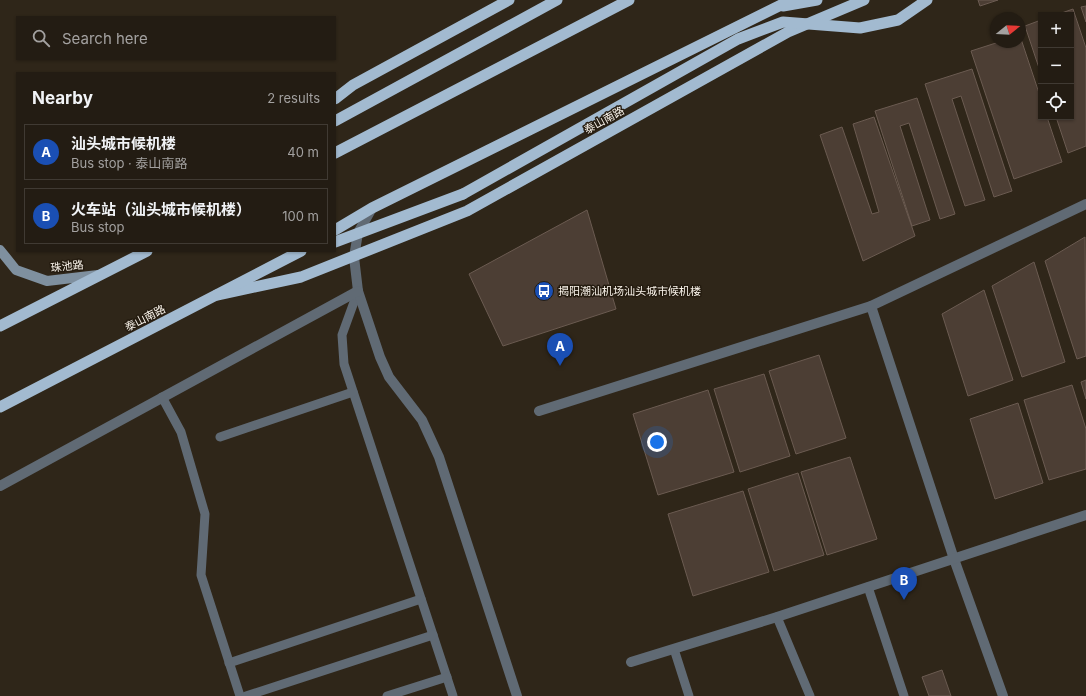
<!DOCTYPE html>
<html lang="en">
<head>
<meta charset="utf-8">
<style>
  body { margin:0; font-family:Inter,"Noto Sans SC",sans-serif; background:#2b251c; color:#f1f3f6 }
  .controls { position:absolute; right:12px; top:12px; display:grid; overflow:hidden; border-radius:0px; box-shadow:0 1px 3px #0004 }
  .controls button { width:36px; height:36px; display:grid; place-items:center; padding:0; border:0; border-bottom:1px solid #403a33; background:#231c13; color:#f1f3f6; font:20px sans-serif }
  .compass { position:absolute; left:990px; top:12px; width:36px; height:36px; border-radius:50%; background:#231c13; box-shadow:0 1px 3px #0004; rotate:72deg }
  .you { position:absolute; left:657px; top:442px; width:14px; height:14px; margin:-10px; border:3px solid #fff; border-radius:50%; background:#1a73e8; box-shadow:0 0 0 6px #1a73e833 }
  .badge { display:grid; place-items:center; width:26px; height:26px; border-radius:50%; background:#1a73e8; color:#fff; font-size:13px; font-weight:700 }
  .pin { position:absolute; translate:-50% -33px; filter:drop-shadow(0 1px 2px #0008) }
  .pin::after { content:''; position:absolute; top:21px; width:14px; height:12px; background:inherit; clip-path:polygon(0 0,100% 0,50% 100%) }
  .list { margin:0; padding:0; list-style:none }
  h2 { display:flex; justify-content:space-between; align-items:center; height:52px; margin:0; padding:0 16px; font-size:17px }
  h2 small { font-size:13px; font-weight:400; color:#a3a1a0 }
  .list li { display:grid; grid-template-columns:26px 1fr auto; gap:12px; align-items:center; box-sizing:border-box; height:56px; margin:0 8px 8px; padding:0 8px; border:1px solid #403a33; border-radius:0px }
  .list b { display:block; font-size:15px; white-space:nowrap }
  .list p { margin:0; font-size:13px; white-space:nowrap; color:#a3a1a0 }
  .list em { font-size:13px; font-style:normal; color:#a3a1a0 }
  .icon { flex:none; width:22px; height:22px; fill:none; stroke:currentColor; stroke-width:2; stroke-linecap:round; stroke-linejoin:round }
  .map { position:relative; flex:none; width:1086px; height:696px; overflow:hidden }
  .search { position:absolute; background:#231c13; box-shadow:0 1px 3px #0004; left:16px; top:16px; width:320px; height:44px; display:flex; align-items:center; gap:10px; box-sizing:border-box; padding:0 14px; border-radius:0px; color:#a3a1a0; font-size:15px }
  .panel { position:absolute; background:#231c13; box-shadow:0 1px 3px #0004; left:16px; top:72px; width:320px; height:180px; border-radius:0px }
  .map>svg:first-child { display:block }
  .building { fill:#4c3e34; stroke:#6b5b51 }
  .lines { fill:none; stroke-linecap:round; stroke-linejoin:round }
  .service { stroke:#606a74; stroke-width:9 }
  .minor { stroke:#606a74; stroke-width:10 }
  .secondary { stroke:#7f909f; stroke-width:10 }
  .trunk { stroke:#a2bad0; stroke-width:11 }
  .trunk-bridge { stroke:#a2bad0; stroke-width:11 }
  .labels { text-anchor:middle; stroke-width:3; stroke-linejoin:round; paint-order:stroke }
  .street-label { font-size:11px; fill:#faf4eb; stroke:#251c10 }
  .poi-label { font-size:11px; fill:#faf4eb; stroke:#251c10; text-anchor:start }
</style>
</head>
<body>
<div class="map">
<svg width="1086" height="696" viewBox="0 0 1086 696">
  <rect width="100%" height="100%" fill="#2f2619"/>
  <g class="building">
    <path d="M978,0h20l-18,6z"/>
    <path d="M1086,6v16l-5,-15z"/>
    <path d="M1073,9l13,39v98l-18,7 -12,-36h15v-102h-15z"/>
    <path d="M1041,20v54l-16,-48z"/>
    <path d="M1020,36l21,63v18h6l15,45 -48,17 -43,-128 28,-9h21z"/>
    <path d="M972,69l40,122 -18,6 -33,-101 -9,3 33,101 -20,6 -40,-122z"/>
    <path d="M917,98l38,116 -15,5 -31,-96 -9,3 30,94 -18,6 -37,-115z"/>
    <path d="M874,117l41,119 -52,25 -43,-126 22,-8 30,87 7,-2 -26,-88z"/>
    <path d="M587,210l29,99 -113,37 -34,-72z"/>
    <path d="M1085,237l1,119 -9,3 -32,-98z"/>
    <path d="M1034,262l31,100 -43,15 -30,-91z"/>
    <path d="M984,290l29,90 -45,16 -26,-82z"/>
    <path d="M819,355l27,83 -50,16 -27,-83z"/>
    <path d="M764,374l26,82 -50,16 -26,-83z"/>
    <path d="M1086,380v19l-5,-17z"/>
    <path d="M1072,385l14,44v40l-37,11 -25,-80z"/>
    <path d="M708,390l26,82 -76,23 -25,-81z"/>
    <path d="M1018,403l25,80 -48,16 -25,-80z"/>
    <path d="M850,457l27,82 -50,16 -26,-83z"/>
    <path d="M798,473l26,82 -50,16 -26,-82z"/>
    <path d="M743,491l26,81 -76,24 -25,-82z"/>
    <path d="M942,670l9,26h-22l-7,-19z"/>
  </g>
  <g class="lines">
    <g class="service">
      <path d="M358,291l-16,44 2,29 109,332"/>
      <path d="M162,397l19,35 24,82 -4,61 39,121"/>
      <path d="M220,437l133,-45"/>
      <path d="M868,587l36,109"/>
      <path d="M777,617l33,79"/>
      <path d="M674,649l15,47"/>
      <path d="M229,663l192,-64"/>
      <path d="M246,696l187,-61"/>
      <path d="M387,696l60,-19"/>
    </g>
    <g class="minor">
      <path d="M372,208l-14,25 -4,24 4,34 22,66 9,20 33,43 17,37 78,239"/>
      <path d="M871,306l83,253 49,137"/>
      <path d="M539,411l332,-105 215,-102"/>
      <path d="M0,486l358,-195"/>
      <path d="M631,662l146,-45 309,-102"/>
    </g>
    <path class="secondary" d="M0,250l16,20 31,11 51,-6"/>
    <g class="trunk">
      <path d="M783,6l34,-6"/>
      <path d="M335,99l18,-14 156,-85"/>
      <path d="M335,121l222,-121"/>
      <path d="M335,153l294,-153"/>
      <path d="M335,230l37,-22 419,-208"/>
      <path d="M335,242l128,-48"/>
      <path d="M217,295l84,-18 166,-66 321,-179 76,-32"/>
      <path d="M0,326l147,-75"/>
      <path d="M0,407l301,-156"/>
    </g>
    <path class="trunk-bridge" d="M463,194l275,-155 45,-17 77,6 38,-8 29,-20"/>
  </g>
  <defs>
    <g id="bus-disc" transform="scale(1)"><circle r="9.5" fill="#1a4fb4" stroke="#251c10"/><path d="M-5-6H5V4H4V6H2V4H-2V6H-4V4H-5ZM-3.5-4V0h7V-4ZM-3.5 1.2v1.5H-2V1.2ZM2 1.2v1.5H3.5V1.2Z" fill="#fff"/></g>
  </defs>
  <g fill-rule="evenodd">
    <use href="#bus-disc" x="544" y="291"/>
  </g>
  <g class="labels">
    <g class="street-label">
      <text transform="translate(604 120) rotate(-29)" y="4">泰山南路</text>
      <text transform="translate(67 266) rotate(-6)" y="4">珠池路</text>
      <text transform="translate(145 318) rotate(-27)" y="4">泰山南路</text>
    </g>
    <g class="poi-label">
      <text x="558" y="295">揭阳潮汕机场汕头城市候机楼</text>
    </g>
  </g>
</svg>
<div class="controls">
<button>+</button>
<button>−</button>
<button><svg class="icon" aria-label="locate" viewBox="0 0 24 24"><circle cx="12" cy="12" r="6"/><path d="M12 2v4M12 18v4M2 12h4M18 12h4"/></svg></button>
</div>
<svg class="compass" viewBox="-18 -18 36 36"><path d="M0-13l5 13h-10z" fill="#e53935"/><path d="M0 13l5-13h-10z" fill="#a3a1a0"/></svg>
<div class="you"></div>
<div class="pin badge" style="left:560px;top:366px;background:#1a4fb4">A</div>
<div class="pin badge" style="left:904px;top:600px;background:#1a4fb4">B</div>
<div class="search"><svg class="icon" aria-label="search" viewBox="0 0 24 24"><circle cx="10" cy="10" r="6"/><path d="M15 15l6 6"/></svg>Search here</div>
<section class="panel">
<h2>Nearby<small>2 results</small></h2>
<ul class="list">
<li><span class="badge" style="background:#1a4fb4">A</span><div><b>汕头城市候机楼</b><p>Bus stop · 泰山南路</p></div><em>40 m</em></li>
<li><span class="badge" style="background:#1a4fb4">B</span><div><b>火车站（汕头城市候机楼）</b><p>Bus stop</p></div><em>100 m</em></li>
</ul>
</section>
</div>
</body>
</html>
